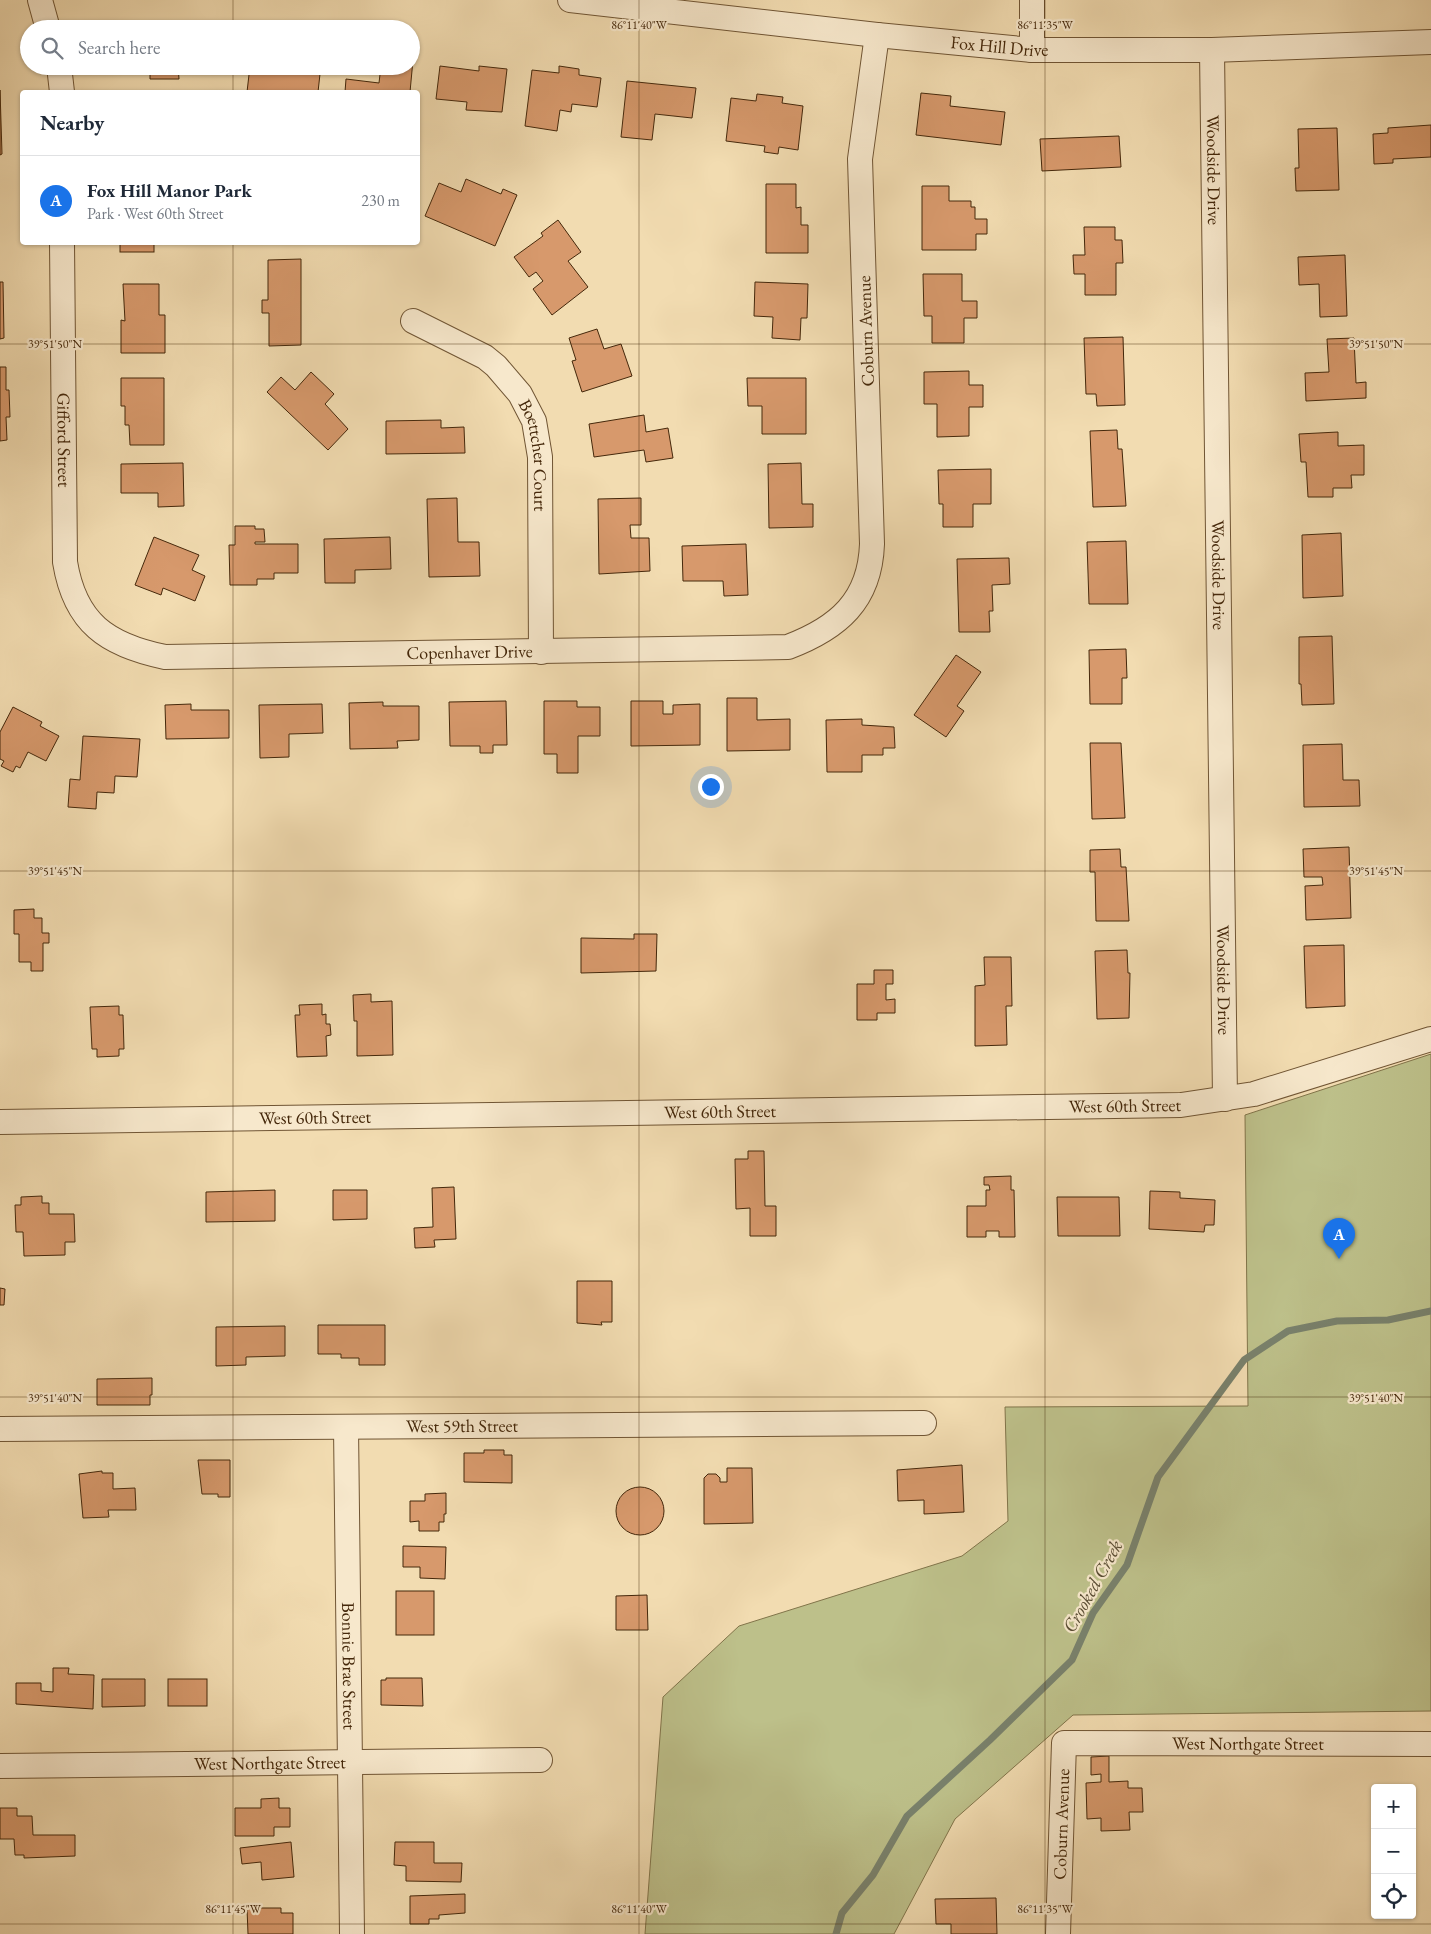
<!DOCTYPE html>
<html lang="en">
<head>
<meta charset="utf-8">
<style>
  body { margin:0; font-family:"EB Garamond",serif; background:#f6f6f7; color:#1f2937 }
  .controls { position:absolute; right:15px; bottom:15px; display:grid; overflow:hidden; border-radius:5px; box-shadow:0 1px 4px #0004 }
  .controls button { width:45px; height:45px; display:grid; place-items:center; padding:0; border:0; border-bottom:1px solid #e0e1e3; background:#fff; color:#1f2937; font:25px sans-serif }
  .you { position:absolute; left:710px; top:786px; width:18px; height:18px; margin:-12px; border:4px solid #fff; border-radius:50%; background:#1a73e8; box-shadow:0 0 0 8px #1a73e833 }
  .badge { display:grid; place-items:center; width:32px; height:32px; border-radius:50%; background:#1a73e8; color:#fff; font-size:16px; font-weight:700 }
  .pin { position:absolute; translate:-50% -41px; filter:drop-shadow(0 1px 2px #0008) }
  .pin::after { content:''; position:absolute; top:26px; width:18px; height:15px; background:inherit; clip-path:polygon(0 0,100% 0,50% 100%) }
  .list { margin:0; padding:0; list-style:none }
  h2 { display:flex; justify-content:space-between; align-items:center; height:65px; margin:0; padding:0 20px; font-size:21px }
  h2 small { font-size:16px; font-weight:400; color:#747a83 }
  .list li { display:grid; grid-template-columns:32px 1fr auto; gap:15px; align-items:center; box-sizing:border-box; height:90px; padding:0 20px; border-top:1px solid #e0e1e3 }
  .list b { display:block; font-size:19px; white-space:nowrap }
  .list p { margin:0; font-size:16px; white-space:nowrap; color:#747a83 }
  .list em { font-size:16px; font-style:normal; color:#747a83 }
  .icon { flex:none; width:28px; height:28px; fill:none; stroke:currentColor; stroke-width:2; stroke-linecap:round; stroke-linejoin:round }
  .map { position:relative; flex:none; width:1431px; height:1934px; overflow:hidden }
  .search { position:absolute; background:#fff; box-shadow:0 1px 4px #0004; left:20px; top:20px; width:400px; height:55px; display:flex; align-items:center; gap:12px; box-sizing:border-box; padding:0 18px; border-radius:28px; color:#747a83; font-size:19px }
  .panel { position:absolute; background:#fff; box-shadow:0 1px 4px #0004; left:20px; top:90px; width:400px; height:155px; border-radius:5px }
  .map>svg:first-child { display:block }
  .green { fill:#bdc08a; stroke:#81744a }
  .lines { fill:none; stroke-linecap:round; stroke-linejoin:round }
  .stream { stroke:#79816c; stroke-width:7 }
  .building { fill:#d7996c; stroke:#45280b }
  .minor-casing { stroke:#705534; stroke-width:26 }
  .minor { stroke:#f7e8cc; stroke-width:24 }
  .ticks { fill:none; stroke:#45280b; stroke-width:1; stroke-opacity:0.45 }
  .labels { text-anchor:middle; stroke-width:4.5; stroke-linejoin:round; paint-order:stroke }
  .street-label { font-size:18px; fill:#45280b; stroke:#f7e8cc }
  .water-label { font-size:19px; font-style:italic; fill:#5a4d34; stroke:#f7e8cc }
  .ticks-label { font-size:12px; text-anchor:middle; fill:#45280b; stroke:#f7e8cc; stroke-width:4.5; stroke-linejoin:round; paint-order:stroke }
</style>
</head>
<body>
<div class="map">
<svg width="1431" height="1934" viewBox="0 0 1431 1934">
  <rect width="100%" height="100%" fill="#f2dcb1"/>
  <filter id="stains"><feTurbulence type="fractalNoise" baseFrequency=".004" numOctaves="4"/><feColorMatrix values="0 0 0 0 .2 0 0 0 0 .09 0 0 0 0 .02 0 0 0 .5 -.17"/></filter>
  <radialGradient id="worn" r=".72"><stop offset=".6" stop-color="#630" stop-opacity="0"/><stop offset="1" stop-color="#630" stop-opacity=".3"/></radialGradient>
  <path class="green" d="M1431,1054v657l-358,4 -118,104 -61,115h-249l18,-237 76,-71 223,-70 46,-35 -3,-114 243,-1 -3,-291z"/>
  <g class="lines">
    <path class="stream" d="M836,1934l6,-21 31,-38 34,-59 83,-76 82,-80 21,-47 34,-48 31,-88 86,-117 44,-29 49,-10 51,-1 43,-9"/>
  </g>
  <g class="building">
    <rect x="172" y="25" width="18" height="4"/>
    <path d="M411,59l2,1 -3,32h-65l1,-13 33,4 2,-17h30z"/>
    <path d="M150,66h28l1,13h-29z"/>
    <path d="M250,66h32v4l38,4 -2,18h-71z"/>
    <path d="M440,66l39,5v-5l28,3 -5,43 -36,-2 1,-8 -31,-3z"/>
    <path d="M559,66l20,3v6l22,3 -4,29 -25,-3 -1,8 -11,-2 -3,21 -32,-5 7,-56 27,3z"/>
    <path d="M627,81l69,7 -4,30 -37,-4 -3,26 -31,-3z"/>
    <path d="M0,90l2,64 -2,1z"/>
    <path d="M921,93l30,3 -1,10 55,6 -4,33 -85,-10z"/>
    <path d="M757,94l26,3 -1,6 21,3 -5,44 -19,-3 -1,7 -14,-2 1,-6 -39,-5 5,-43 25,3z"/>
    <path d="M1431,125v32l-38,2v4l-19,1 -1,-30 15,-1v-5z"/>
    <path d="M1337,128l2,62 -43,1 -1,-23h4l-1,-39z"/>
    <path d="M1119,136l2,31 -79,4 -2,-32z"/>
    <path d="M466,179l35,15 2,-5 14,6 -22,51 -70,-30 14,-33 22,9z"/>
    <path d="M766,184h30v24l5,-1v18h7v28h-42z"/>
    <path d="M922,186h27v15h22v6h4v12h12v15h-11v16h-54z"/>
    <path d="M558,220l23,32 -13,9 20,26 -36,28 -19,-26 10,-8 -7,-9 -7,5 -15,-20 29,-21 -2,-3z"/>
    <path d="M1084,227h31v13h7l1,23h-7v32h-31v-21h-11l-1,-19h12z"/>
    <rect x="120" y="242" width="34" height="10"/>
    <path d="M1345,255l2,61 -27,1 -1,-33 -20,1 -1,-28z"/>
    <path d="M301,259v86l-32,1v-33h-7v-13h6v-40z"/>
    <path d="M923,274h39v27h15v17h-13v25h-32v-27h-8z"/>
    <path d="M0,282h3l1,56 -4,1z"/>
    <path d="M755,282l53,2 -1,34h-6l-1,22 -28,-2 1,-21 -19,-1z"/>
    <path d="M123,284h36v31h6v38h-44v-33l4,1z"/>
    <path d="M597,329l7,20 17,-5 11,32 -50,16 -10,-31 4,-1 -7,-22z"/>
    <path d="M1123,337l2,68 -28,1 -1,-12h-10l-2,-56z"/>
    <path d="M1354,338l2,45 10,-1v16l-60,3 -1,-28 24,-1 -2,-33z"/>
    <path d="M0,367h6v23h3l1,27h-4l1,23 -7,1z"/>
    <path d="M969,371v14h14v22h-14v29l-32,1v-33h-13v-32z"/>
    <path d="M311,372l23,22 -9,10 23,25 -20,21 -61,-58 14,-15 14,13z"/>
    <path d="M121,378h43v67h-34l-1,-20h-4v-19h-4z"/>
    <path d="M747,378h59v56h-44v-28h-14z"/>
    <path d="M644,415l2,17 22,-4 5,30 -27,4 -2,-12 -50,7 -5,-33z"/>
    <path d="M441,420v8l23,-1 1,26 -79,1v-33z"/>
    <path d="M1117,430l1,19h4l4,57 -33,1 -3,-76z"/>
    <path d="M1338,432v14l26,-1v30h-13l1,13h-19v9h-25l-2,-35h-5l-2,-28z"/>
    <path d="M183,463l1,43 -26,1v-14h-37v-29z"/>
    <path d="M801,463l1,41h11v23l-44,1 -1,-64z"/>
    <path d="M991,469v35h-18v23h-30v-23h-4l-1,-34z"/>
    <path d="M457,498l1,44h21l1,34 -51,1 -2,-78z"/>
    <path d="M641,498v27h-11l1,13h18l1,33 -51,3 -1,-75z"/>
    <path d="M235,526h20v3h9l1,13h-10v2h43v29h-24v6h-17v6h-27l-1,-40h6z"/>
    <path d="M1341,533l2,63 -40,2 -1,-63z"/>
    <path d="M154,537l45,18 -7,15 13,6 -10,25 -32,-13 -2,7 -26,-10z"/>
    <path d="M390,537l1,32 -36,1v13h-30l-1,-44z"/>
    <path d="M1126,541l2,63h-39l-2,-62z"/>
    <path d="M746,544l2,51 -24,1 -1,-15h-40l-1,-35z"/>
    <path d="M1009,558l1,26 -18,1 1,26h-4l1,21h-31l-2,-73z"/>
    <path d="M1332,636l2,68 -32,1 -1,-21h-2v-47z"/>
    <path d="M1126,649l1,29h-5v26h-32l-1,-54z"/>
    <path d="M956,655l25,17 -24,34 7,5 -18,26 -32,-22z"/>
    <path d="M727,698h30v22l33,-1v31l-63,1z"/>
    <path d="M506,701l1,44h-14v8h-13v-7h-30l-1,-44z"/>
    <path d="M544,701h33v6h23v29h-22v37h-21v-19h-13z"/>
    <path d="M631,701h32v13h10v-9l27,-1v41l-69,1z"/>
    <path d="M383,702v4h36v34l-22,1 1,7 -48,1 -1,-46z"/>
    <path d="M191,704v6h38v28l-63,1 -1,-34z"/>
    <path d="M322,704l1,29 -34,1v23l-29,1 -1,-53z"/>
    <path d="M13,707l29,15 -2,4 19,10 -13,25 -18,-9 -8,16 -4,-2 -3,6 -12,-6 3,-5 -4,-2v-27z"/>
    <path d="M862,719v6l32,2 1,21h-12v7h-21v17h-35l-1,-52z"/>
    <path d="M83,736l57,3 -3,38 -22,-1 -1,17 -17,-1 -1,17 -28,-2 2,-28 10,1z"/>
    <path d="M1090,743h31l4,75 -33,1z"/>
    <path d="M1342,744l1,36h16l1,26 -56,1 -1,-62z"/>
    <path d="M1349,847l2,71 -45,2 -1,-34 18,-1 -1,-8h-18l-1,-28z"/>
    <path d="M1120,849l1,18h5l3,54h-33l-1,-49h-5v-22z"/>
    <path d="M34,909v9h8v15h7v10h-6v28h-12v-9h-12v-28h-5v-24z"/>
    <path d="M634,934h23l-1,37 -75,2v-35l53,1z"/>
    <path d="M1344,945l1,61 -39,2 -2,-62z"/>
    <path d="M1127,950l1,23h2l-1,45 -32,1 -2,-68z"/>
    <path d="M984,957h27l1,49h-6l1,39 -32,1v-60l10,-1z"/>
    <path d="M874,970h19v14h-7v16l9,-1v14h-18v7h-20v-36h17z"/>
    <path d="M371,994v8l21,-1 1,54 -36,1v-35h-3l-1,-26z"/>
    <path d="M322,1004v11l4,-1v10h4l1,11 -5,1 1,20 -30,1 -2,-42h5l-1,-10z"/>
    <path d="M119,1006v9h4l1,34h-5v7l-22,1v-8h-5l-2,-42z"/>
    <path d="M748,1151h16l1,55h11v30h-26v-28l-14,1 -1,-50h13z"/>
    <path d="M1011,1176v14h3l1,47h-16v-6h-13v6h-19v-31h19v-16h4l-1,-5h-5v-8z"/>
    <path d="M454,1187l2,52 -22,1 1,7 -20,1 -1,-20 19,-1 -1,-39z"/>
    <path d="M275,1190v31l-69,1v-30z"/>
    <path d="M333,1190h34v29l-34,1z"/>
    <path d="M1150,1191l30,1v6l35,2 -1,25h-9l-1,7 -55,-3z"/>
    <path d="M42,1196v7h7v11h25l1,28h-10v13l-41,1 -1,-24h-7l-1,-27h6v-8z"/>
    <path d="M1057,1197h62l1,39h-62z"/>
    <path d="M577,1281h35v41h-11l1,3 -25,-2z"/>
    <path d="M0,1288l5,1 -1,16h-4z"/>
    <path d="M318,1325h67v40h-26v-7h-18v-4h-23z"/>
    <path d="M285,1326v30l-39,1v8l-30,1v-39z"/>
    <path d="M152,1378v17h-2v10h-53v-26z"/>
    <path d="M484,1450h20v5h8v28l-48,-1v-29h20z"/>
    <path d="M198,1460h32v37h-12v-3h-16z"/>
    <path d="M962,1465l2,47 -40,2v-14l-26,1 -1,-31z"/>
    <path d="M727,1468h25l1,55 -49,1v-46l4,-4h8l4,4v4h7z"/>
    <path d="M102,1471v2h11v16l22,-1 1,22h-28l1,7 -26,1 -4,-44z"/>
    <circle cx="640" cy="1511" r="24"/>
    <path d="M446,1493v21h-2v8h-5v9h-20v-10l-9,1v-21h15v-7z"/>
    <path d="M403,1546l43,1 -1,32 -25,-1v-11h-17z"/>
    <rect x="396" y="1591" width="38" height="44"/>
    <path d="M647,1595l1,35h-32v-34z"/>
    <path d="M53,1668h16l-1,6 26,1 -1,34 -77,-5v-21h25v8l12,1z"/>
    <path d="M386,1678h36l1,28 -42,-1v-25h5z"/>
    <path d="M102,1679h43v27l-43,1z"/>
    <rect x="168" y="1679" width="39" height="27"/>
    <path d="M1109,1756v26l19,-1v7h14l1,24h-14l1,18 -29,1v-13l-14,1 -1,-36 15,-1v-8l-10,1v-18z"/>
    <path d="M279,1798v10h11v19h-16v9h-39v-28h26v-9z"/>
    <path d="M0,1808h17v8h15l1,19h42v21l-51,2v-3h-9l-1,-16h-14z"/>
    <path d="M291,1842l3,35 -32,3 -1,-18 -19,2 -2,-16z"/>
    <path d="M395,1842h39v21h28l-1,19 -55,-1v-15l-12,-1z"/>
    <path d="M465,1894v19l-26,2v4h-10v5h-19v-28z"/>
    <path d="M996,1898l1,36h-46v-10h-15l-1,-25z"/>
    <path d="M247,1908h34v5h12v21h-45z"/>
  </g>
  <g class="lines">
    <g class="minor-casing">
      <g id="minor">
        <path d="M40,0l8,29"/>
        <path id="s1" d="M570,0l307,35 155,15h180l219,-8"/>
        <path d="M1032,0v50"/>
        <path id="s2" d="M1212,50l13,1049"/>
        <path d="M59,66l3,26"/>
        <path id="s3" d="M62,242l3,320c10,61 42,83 100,95l623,-10c50,-19 82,-46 84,-103l-12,-385 17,-124"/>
        <path id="s4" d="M413,321l72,36 11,9 24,28 14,27 6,36 1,195"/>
        <path id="s5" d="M0,1122l1181,-17 73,-11 177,-55"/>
        <path id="s6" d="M346,1427l6,507"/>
        <path id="s7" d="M0,1429l924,-6"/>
        <path id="s8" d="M0,1766l540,-6"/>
        <path id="s9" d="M1058,1934l6,-191 367,1"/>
      </g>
    </g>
    <use href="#minor" class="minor"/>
  </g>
  <path class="ticks" d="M233,0v29M639,0v1934M1045,0v1934M233,66v26M233,242v1692M0,344h1431M0,871h1431M0,1397h1431M0,1924h1431"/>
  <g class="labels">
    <g class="street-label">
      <text dy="6" stroke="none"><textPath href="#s1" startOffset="432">Fox Hill Drive</textPath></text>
      <text dy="6" stroke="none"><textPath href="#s2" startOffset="120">Woodside Drive</textPath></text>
      <text transform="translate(866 331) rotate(-92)" y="6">Coburn Avenue</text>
      <text dy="6" stroke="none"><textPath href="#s3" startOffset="198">Gifford Street</textPath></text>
      <text dy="6" stroke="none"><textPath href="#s4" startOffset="196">Boettcher Court</textPath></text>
      <text dy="6" stroke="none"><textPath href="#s2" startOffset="525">Woodside Drive</textPath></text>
      <text dy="6" stroke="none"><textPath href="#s3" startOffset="774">Copenhaver Drive</textPath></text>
      <text dy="6" stroke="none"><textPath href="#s2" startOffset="930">Woodside Drive</textPath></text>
      <text dy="6" stroke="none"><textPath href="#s5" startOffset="1125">West 60th Street</textPath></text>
      <text dy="6" stroke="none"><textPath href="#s5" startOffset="720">West 60th Street</textPath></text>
      <text dy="6" stroke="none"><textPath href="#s5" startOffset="315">West 60th Street</textPath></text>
      <text dy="6" stroke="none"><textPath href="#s7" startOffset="462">West 59th Street</textPath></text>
      <text dy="6" stroke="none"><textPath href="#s6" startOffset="239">Bonnie Brae Street</textPath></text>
      <text dy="6" stroke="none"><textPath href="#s9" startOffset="375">West Northgate Street</textPath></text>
      <text dy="6" stroke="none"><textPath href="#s8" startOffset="270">West Northgate Street</textPath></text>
      <text dy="6" stroke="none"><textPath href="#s9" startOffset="110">Coburn Avenue</textPath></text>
    </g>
    <g class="water-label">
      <text transform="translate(1092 1586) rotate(-61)" y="7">Crooked Creek</text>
    </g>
  </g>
  <g class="ticks-label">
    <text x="639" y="29">86°11'40"W</text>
    <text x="1045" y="29">86°11'35"W</text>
    <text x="55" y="348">39°51'50"N</text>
    <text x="1376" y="348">39°51'50"N</text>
    <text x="55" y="875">39°51'45"N</text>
    <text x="1376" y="875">39°51'45"N</text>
    <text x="55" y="1402">39°51'40"N</text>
    <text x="1376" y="1402">39°51'40"N</text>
    <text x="233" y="1913">86°11'45"W</text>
    <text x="639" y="1913">86°11'40"W</text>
    <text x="1045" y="1913">86°11'35"W</text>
  </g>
  <rect width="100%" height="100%" filter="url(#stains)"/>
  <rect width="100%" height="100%" fill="url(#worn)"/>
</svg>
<div class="controls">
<button>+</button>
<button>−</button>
<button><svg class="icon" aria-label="locate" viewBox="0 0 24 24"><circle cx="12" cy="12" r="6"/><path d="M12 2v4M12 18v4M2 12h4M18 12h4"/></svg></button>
</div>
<div class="you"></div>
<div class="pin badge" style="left:1339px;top:1259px">A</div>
<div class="search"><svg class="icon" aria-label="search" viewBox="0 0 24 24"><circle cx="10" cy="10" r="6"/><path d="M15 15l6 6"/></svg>Search here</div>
<section class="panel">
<h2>Nearby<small></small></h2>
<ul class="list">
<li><span class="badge">A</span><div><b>Fox Hill Manor Park</b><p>Park · West 60th Street</p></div><em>230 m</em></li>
</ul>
</section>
</div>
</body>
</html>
